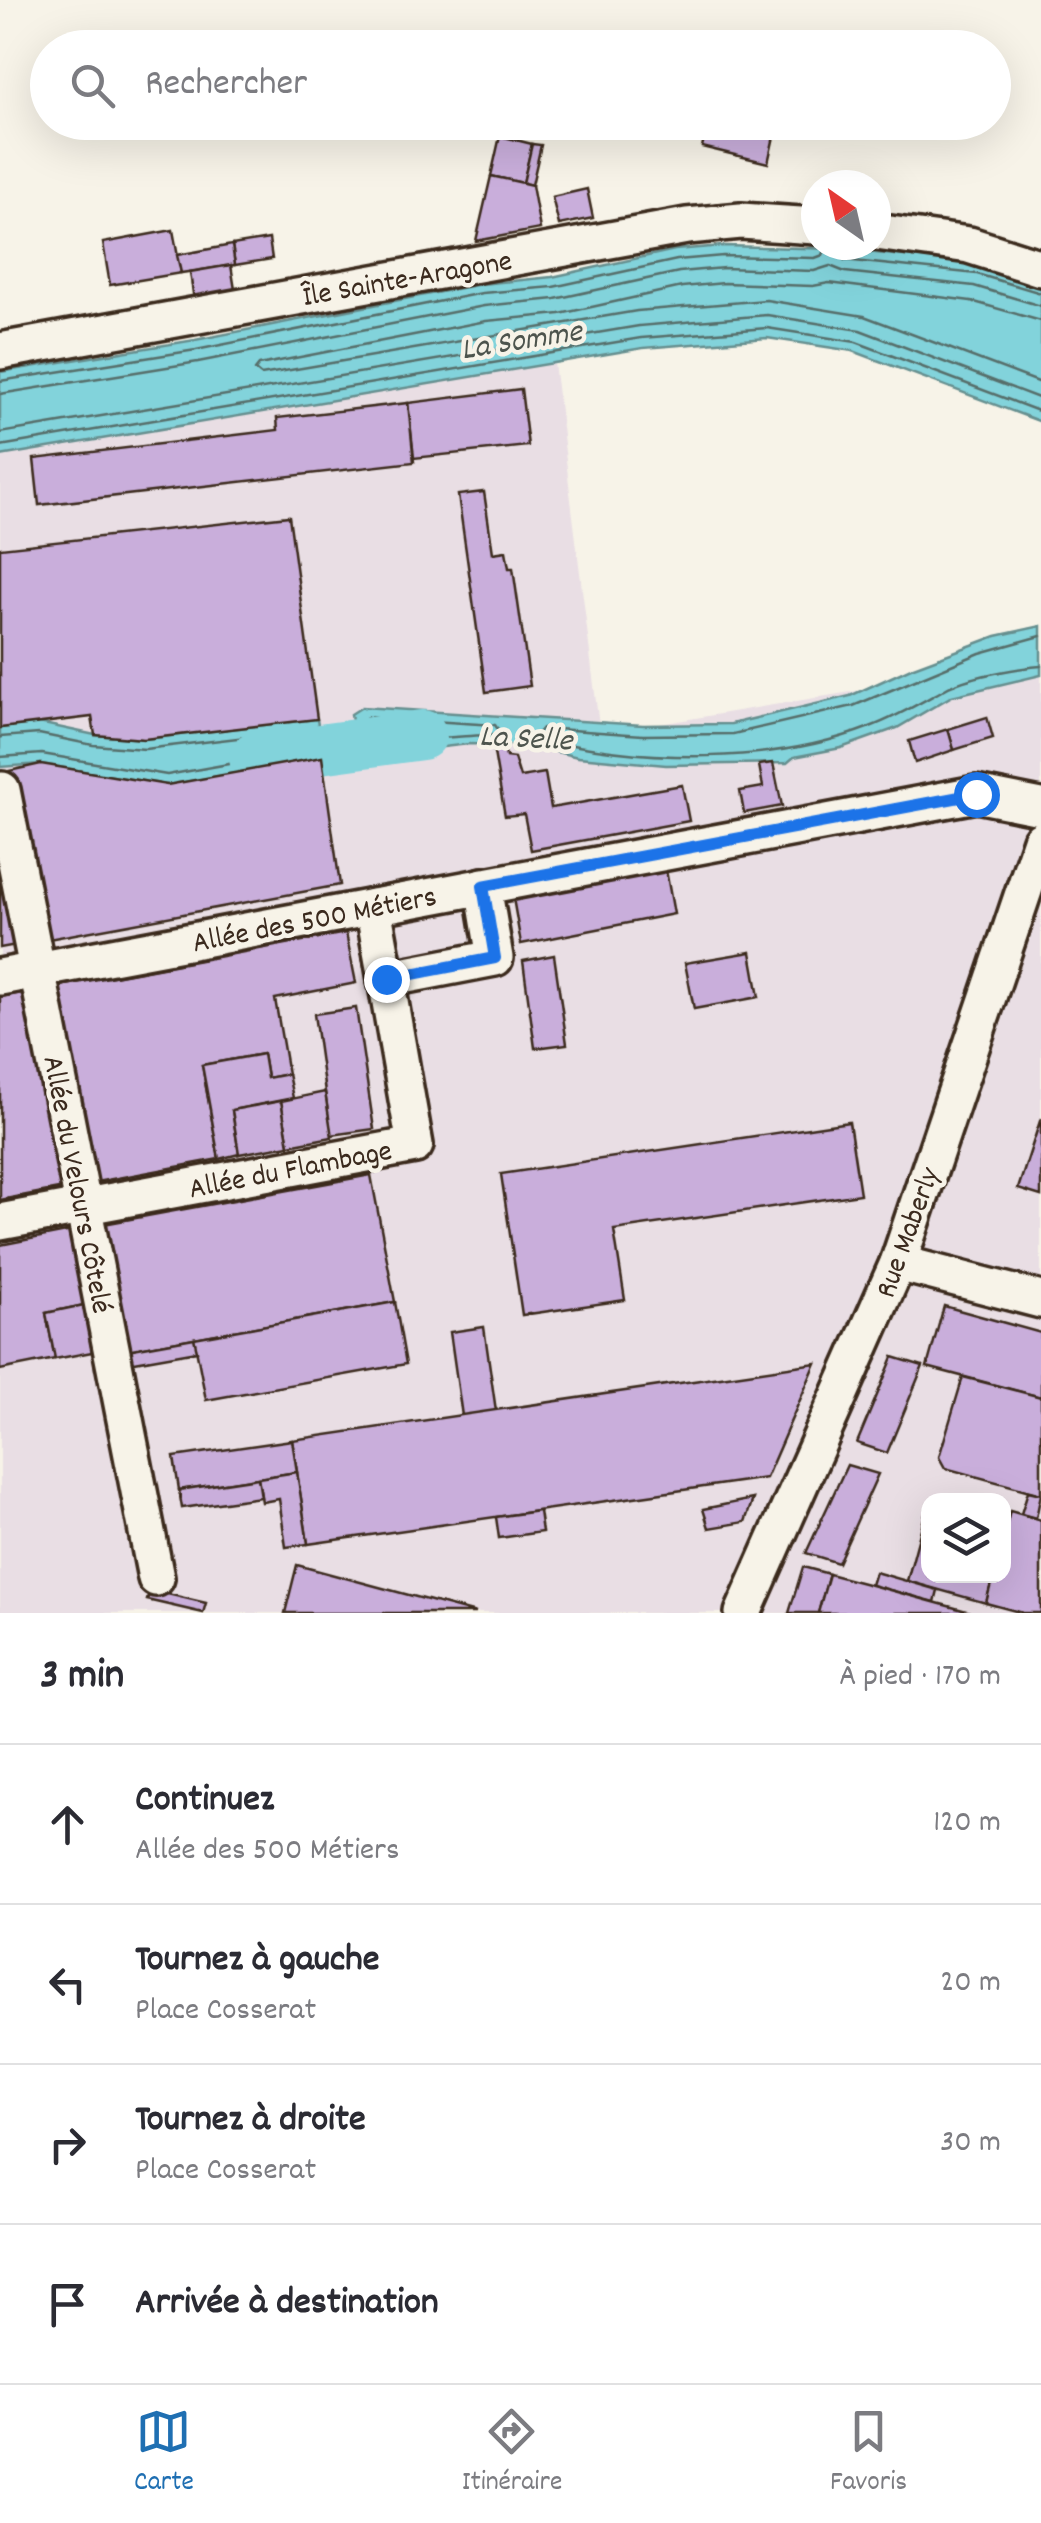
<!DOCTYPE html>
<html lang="fr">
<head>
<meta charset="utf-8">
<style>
  body { margin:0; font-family:Dekko,sans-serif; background:#f7f7f7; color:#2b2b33 }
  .controls { position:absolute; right:30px; bottom:30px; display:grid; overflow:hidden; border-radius:20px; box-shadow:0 10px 40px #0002 }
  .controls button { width:90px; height:90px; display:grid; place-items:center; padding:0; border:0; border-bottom:2px solid #e1e1e2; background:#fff; color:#2b2b33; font:50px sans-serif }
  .compass { position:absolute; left:801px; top:170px; width:90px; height:90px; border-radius:50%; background:#fff; box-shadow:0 10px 40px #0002; rotate:326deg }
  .stop { position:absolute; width:30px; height:30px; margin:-22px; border:8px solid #1a73e8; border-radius:50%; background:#fff }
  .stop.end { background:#1a73e8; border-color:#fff; box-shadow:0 2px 10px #0008 }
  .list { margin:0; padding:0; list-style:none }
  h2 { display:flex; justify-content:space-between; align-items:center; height:130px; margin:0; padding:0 40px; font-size:42px }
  h2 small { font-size:32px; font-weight:400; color:#7c7c81 }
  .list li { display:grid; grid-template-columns:65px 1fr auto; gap:30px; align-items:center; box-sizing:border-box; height:160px; padding:0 40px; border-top:2px solid #e1e1e2 }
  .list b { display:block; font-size:38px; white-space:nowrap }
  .list p { margin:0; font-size:32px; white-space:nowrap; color:#7c7c81 }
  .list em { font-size:32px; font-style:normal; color:#7c7c81 }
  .icon { flex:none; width:55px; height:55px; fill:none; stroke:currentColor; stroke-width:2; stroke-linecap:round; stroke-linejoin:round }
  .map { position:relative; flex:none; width:1041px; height:1613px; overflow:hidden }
  .search { position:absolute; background:#fff; box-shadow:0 10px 40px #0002; left:30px; right:30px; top:30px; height:110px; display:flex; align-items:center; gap:25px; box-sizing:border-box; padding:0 35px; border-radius:55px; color:#7c7c81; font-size:38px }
  .sheet { height:770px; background:#fff }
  nav { display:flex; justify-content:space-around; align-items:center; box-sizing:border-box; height:140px; border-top:2px solid #e1e1e2; background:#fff; font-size:28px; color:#7c7c81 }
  nav a { display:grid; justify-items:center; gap:5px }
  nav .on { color:#1f6fb2 }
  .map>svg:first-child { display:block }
  .built { fill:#e9dee4; fill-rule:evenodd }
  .water { fill:#82d3db; stroke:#668f8f; stroke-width:2.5 }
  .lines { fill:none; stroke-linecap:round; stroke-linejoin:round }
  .shore { stroke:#576e6a; stroke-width:2.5 }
  .river { stroke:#82d3db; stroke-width:50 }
  .building { fill:#c9aedb; stroke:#3b2a1e; stroke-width:2.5 }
  .minor-casing { stroke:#3b2a1e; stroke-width:42 }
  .minor { stroke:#f7f3e8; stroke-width:35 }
  .route { stroke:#1a73e8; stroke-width:12 }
  .labels { text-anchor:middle; stroke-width:9; stroke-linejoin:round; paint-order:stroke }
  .street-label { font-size:30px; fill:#3b2a1e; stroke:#f7f3e8 }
  .water-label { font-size:32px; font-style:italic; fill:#4d544d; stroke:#f7f3e8 }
</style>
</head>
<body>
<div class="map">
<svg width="1041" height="1613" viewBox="0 0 1041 1613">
  <rect width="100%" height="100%" fill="#f7f3e8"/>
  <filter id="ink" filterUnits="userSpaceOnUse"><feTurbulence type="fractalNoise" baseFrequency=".01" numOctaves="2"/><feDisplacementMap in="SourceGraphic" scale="20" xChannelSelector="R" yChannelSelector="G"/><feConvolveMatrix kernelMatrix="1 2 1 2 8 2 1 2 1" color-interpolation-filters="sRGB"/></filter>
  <g filter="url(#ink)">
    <path class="built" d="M553,355l47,379 441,-74v953h-1041v-1158zM928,1500h76v76h-76z"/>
    <g class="water">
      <path d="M723,246l116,3 140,15 62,20v138l-188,-71 -86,-13 -124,10 -643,108v-84l195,-32 286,-56 71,-7 123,-27z"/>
      <path d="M1041,626v49l-89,21 -55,32 -56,20 -47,9 -7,6 -121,2 -88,-8 -47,-11 -62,-2 -69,8 -44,-3 -5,-35 11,-7 281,18 88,-1 119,-28 61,-28 85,-32z"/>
      <path d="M317,719l6,39 -156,27 -126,-21 -41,3v-39l39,-5 56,12 50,4z"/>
    </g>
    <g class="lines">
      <g class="shore">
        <path d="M835,245l-2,2 11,13 133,14 64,19"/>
        <path d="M1041,321l-70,-20 -142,-18 -16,3 -89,-3 -42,4 -122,27 -74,7 -227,44 -4,5 6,5 376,-64 129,-11 98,16 177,67"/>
        <path d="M0,381l196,-31 286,-57 71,-6 124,-27 46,-4 92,2 8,-3 4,-10"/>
        <path d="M0,394l198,-32 286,-56 71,-7 124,-27 45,-4 90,3 16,-5 15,6 129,14 67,20"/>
        <path d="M0,433l639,-107 128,-11 93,15 181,69"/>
        <path d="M0,446l641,-108 126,-10 89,14 185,70"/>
        <path d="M1041,636l-61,17 -127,53 -120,28 -90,1 -101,-7 -5,6 3,4c103,25 232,27 330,-11 27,-10 50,-24 75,-38 20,-12 72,-21 96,-23"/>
        <path d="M368,717l127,8 4,6 -4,4c-30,-1 -111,12 -131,1l-2,-14z"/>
        <path d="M0,737l39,-3 54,11 52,4 159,-19 5,3 2,12 -4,5 -140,25 -125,-21 -42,3"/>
      </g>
      <path class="river" d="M254,758l168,-23"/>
    </g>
    <g class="building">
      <path d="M708,122l69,1 -9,40 -66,-16z"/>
      <path d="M500,136l32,8 -9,39 -32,-7z"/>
      <path d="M532,144l9,1 -9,40 -9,-2z"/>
      <path d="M491,176l41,9 8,44 -64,12z"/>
      <path d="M587,189l6,29 -34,7 -7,-28z"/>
      <path d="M173,230l8,43 -71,12 -7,-42z"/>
      <path d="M269,239l3,20 -37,6 -3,-20z"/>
      <path d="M232,245l3,20 -54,8 -4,-18z"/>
      <path d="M231,265l6,37 -42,6 -5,-36z"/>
      <path d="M521,389l7,57 -114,12 -6,-55z"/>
      <path d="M408,403l6,59 -375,43 -5,-46 244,-29 -1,-12z"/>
      <path d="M484,492l9,61 13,-2 3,17h4l17,118 -44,6 -28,-197z"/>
      <path d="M289,516l28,203 -173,20 -49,-4 -3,-18 -92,11v-180z"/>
      <path d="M987,717l6,21 -39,12 -6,-21z"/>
      <path d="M948,729l6,21 -39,13 -6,-22z"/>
      <path d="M493,747h11l2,10 8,1 6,19 25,-4 6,35 131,-23 7,36 -158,29 -7,-36 -19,2z"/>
      <path d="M322,757l18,128 -340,63v-175l41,-9 126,21z"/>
      <path d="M773,763l9,43 -38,7 -4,-22 23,-4 -4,-22z"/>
      <path d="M666,870l8,44 -153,30 -8,-46z"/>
      <path d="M346,933l10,50 -81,16 13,75 -21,4 -4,-24 -61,11 17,94 -219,41v-203z"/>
      <path d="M751,952l8,45 -65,12 -9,-46z"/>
      <path d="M554,955l13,89 -32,4 -12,-87z"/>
      <path d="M356,1008l18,121 -43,6 -17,-121z"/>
      <path d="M263,1054l4,24 21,-4 5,24 -61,12 7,44 -20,5 -17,-94z"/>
      <path d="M325,1092l7,45 -43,8 -8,-44z"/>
      <path d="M281,1101l8,44 -50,9 -7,-44z"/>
      <path d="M1041,1118v78l-23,-7z"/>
      <path d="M849,1122l11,72 -246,36 11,70 -103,15 -21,-141z"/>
      <path d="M371,1175l24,127 -301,54 -19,-97 32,-6 -36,-23z"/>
      <path d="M102,1225l5,28 -32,6 9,46 -38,8 9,46 -55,11v-125z"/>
      <path d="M395,1302l11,62 -200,36 -12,-62z"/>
      <path d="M84,1305l8,47 -37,7 -9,-46z"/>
      <path d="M944,1306l97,27v64l-114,-30z"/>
      <path d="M484,1327l12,84 -34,5 -12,-84z"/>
      <path d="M194,1338l3,13 -102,18 -1,-13z"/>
      <path d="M893,1357l30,9 -36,87 -30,-10z"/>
      <path d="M816,1363l-50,115 -458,66 -16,-104z"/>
      <path d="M963,1377l78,20v97l-96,-26 -6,-11z"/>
      <path d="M292,1440l5,32 -118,18 -5,-33z"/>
      <path d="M847,1465l31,9 -40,89 -32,-10z"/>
      <path d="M297,1472l11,72 -22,3 -7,-48 -17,3 -4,-24z"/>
      <path d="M258,1478l3,19 -79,11 -3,-18z"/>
      <path d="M1028,1491l13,3 -5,24 -15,-4z"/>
      <path d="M753,1499l-8,23 -36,6 -6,-19z"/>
      <path d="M928,1503v73h65l-7,27 -79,-22z"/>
      <path d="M539,1511l3,21 -43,6 -3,-21z"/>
      <path d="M1010,1511l31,9v93h-18l-37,-10 7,-27h11v-41z"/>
      <path d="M297,1565l179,48h-191z"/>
      <path d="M803,1567l26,7 -11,39h-29z"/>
      <path d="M875,1572l63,18 -3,12 -64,-17z"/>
      <path d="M829,1574l42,11 103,28h-156z"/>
      <path d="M150,1590l56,13 -3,10 -56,-13z"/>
    </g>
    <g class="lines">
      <g class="minor-casing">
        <g id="minor">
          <path d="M876,232l93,13 72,23"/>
          <path d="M0,351l687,-125 54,-5 75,5"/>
          <path d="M2,790l154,788"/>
          <path d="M373,907l13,72 109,-21 -12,-72"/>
          <path d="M0,977l976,-183 65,13"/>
          <path d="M0,1222l415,-77 -29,-166"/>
          <path d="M898,1263l143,37"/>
          <path d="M743,1613l155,-350 143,-423"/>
        </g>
      </g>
      <use href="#minor" class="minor"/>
    </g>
  </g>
  <g class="lines" filter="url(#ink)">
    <path class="route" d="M386,979l109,-21 -12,-72 493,-92"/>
  </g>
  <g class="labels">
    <g class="street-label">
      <text transform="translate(407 277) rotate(-10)" y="10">Île Sainte-Aragone</text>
      <text transform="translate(314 918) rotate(-11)" y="10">Allée des 500 Métiers</text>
      <text transform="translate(290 1168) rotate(-11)" y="10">Allée du Flambage</text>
      <text transform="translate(79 1184) rotate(79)" y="10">Allée du Velours Côtelé</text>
      <text transform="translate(906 1232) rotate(-70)" y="10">Rue Maberly</text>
    </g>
    <g class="water-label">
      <text transform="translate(521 338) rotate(-9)" y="11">La Somme</text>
      <text transform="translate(526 736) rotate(3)" y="11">La Selle</text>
    </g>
  </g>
</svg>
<div class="controls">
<button><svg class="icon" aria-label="layers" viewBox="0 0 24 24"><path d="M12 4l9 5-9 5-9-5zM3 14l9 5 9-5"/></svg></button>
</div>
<svg class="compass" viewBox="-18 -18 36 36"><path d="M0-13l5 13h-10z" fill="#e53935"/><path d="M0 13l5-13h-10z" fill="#7c7c81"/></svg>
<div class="stop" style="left:976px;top:794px"></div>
<div class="stop end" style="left:386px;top:979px"></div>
<div class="search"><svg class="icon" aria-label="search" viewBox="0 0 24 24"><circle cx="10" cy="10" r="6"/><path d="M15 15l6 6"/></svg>Rechercher</div>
</div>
<section class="sheet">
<h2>3 min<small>À pied · 170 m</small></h2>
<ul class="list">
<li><svg class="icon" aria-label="ahead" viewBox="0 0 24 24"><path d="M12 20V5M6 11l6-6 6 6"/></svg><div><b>Continuez</b><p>Allée des 500 Métiers</p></div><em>120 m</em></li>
<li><svg class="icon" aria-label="left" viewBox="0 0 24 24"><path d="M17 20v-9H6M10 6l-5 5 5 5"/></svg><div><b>Tournez à gauche</b><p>Place Cosserat</p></div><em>20 m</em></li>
<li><svg class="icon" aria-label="right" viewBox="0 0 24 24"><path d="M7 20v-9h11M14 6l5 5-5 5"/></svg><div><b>Tournez à droite</b><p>Place Cosserat</p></div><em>30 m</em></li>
<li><svg class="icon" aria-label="arrive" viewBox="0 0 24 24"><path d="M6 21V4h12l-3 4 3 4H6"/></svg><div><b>Arrivée à destination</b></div></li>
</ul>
</section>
<nav>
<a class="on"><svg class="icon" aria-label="map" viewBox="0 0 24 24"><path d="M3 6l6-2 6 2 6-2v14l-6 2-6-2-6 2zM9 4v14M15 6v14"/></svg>Carte</a>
<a><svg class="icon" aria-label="directions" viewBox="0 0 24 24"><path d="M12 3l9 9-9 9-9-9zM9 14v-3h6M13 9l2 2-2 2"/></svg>Itinéraire</a>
<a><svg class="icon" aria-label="saved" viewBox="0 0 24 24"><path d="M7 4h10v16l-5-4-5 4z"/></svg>Favoris</a>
</nav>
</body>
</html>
